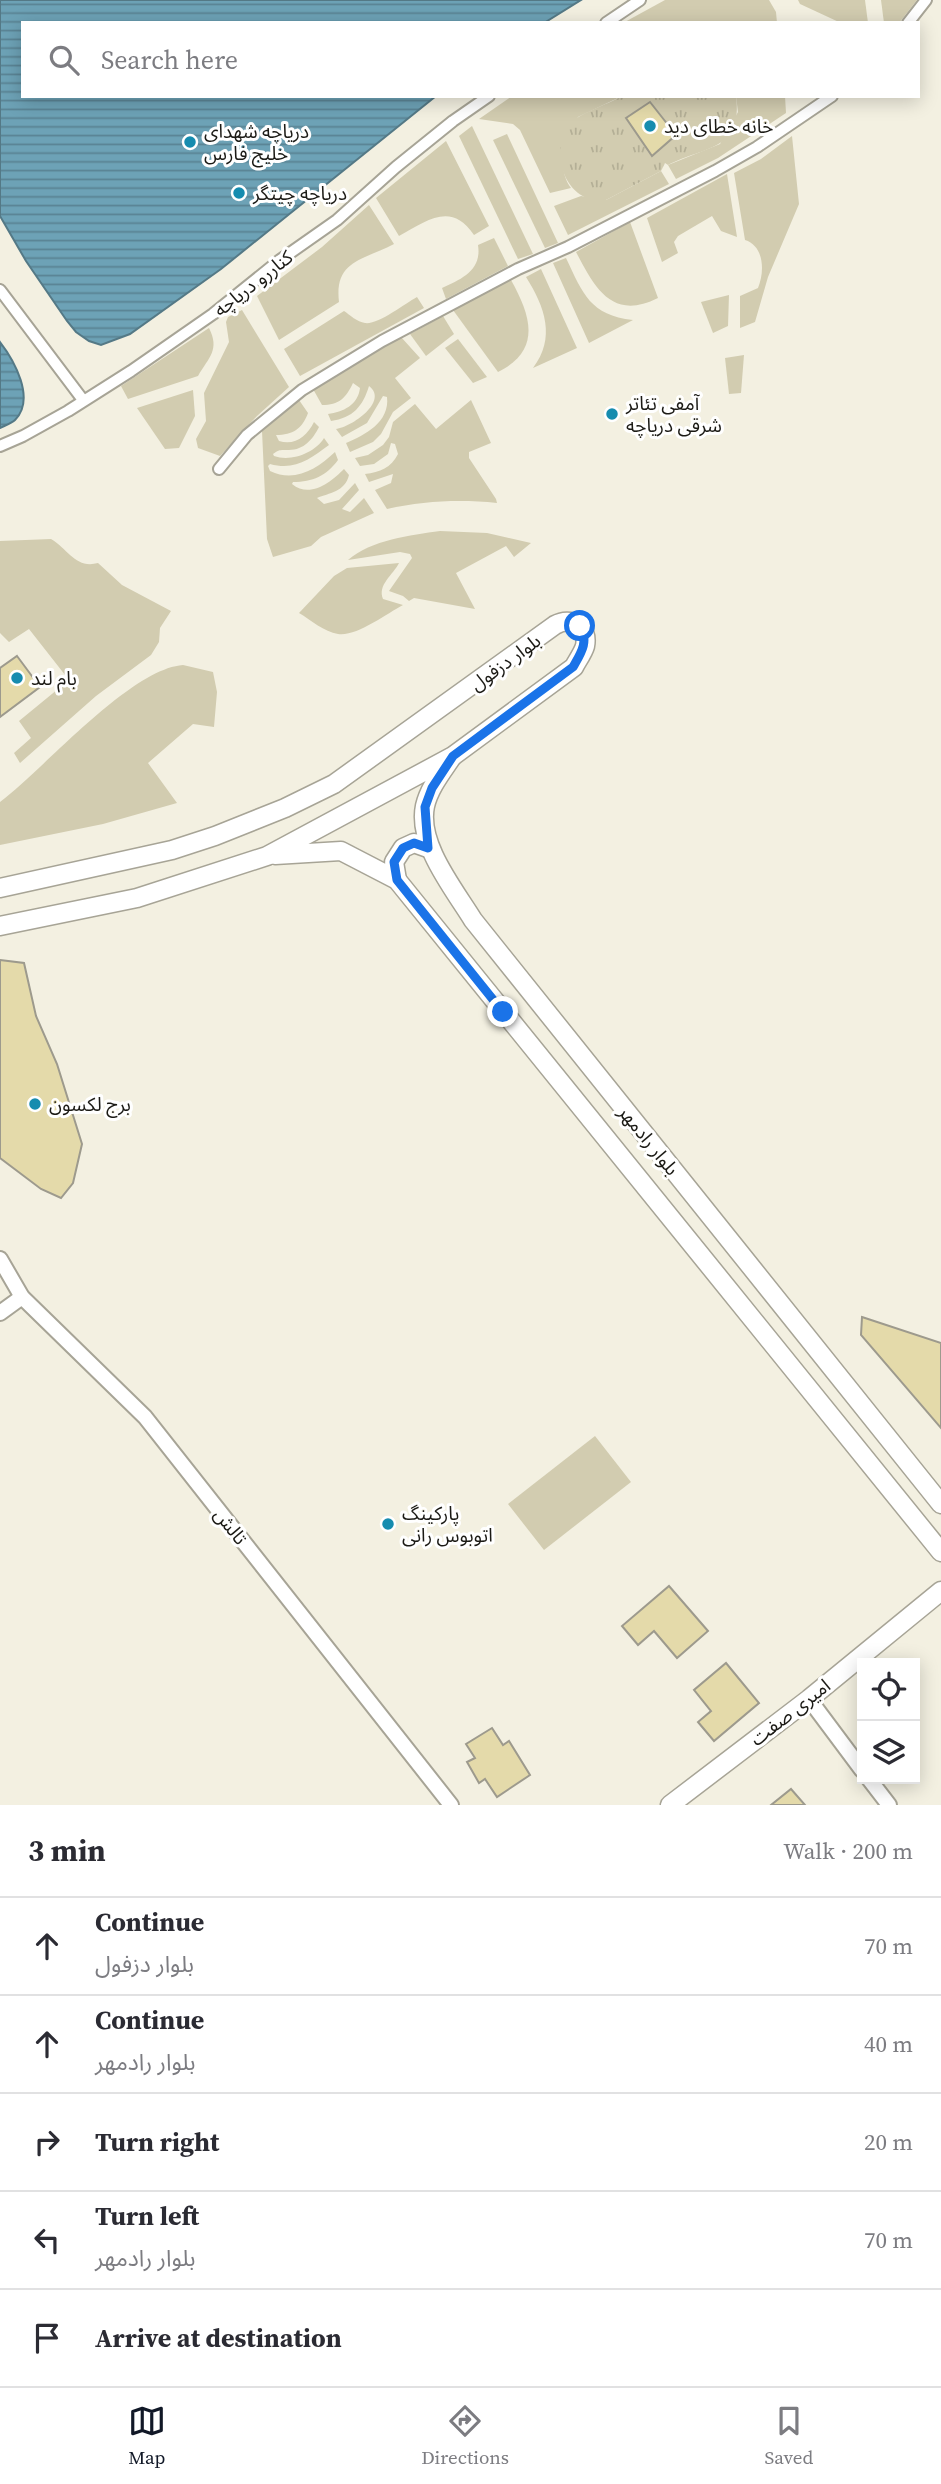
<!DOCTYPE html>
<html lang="en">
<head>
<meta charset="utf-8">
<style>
  body { margin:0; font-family:"Source Serif 4","Noto Sans Arabic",serif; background:#f7f7f7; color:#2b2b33 }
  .controls { position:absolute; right:21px; bottom:21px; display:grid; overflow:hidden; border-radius:0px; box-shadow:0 4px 18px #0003 }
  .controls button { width:63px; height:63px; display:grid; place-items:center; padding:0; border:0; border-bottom:2px solid #e1e1e2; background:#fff; color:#2b2b33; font:35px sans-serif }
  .stop { position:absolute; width:21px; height:21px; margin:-16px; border:5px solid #1a73e8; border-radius:50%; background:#fff }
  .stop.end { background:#1a73e8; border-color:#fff; box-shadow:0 2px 7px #0008 }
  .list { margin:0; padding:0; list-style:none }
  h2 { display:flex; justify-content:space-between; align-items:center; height:91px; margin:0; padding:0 28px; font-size:30px }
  h2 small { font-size:23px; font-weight:400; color:#7c7c81 }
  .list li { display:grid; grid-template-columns:46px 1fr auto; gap:21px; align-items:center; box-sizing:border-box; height:98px; padding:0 28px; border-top:2px solid #e1e1e2 }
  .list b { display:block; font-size:26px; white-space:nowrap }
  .list p { margin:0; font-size:23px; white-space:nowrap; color:#7c7c81 }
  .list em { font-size:23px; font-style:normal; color:#7c7c81 }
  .icon { flex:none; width:38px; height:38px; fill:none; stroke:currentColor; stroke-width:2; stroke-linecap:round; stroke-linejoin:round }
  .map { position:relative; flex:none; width:941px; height:1805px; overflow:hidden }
  .search { position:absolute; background:#fff; box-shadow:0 4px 18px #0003; left:21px; right:21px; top:21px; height:77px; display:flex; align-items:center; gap:18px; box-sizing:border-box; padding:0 24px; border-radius:0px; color:#7c7c81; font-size:26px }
  .sheet { height:581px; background:#fff }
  nav { display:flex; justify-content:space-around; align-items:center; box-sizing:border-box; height:98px; border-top:2px solid #e1e1e2; background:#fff; font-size:19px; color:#7c7c81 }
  nav a { display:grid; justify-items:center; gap:4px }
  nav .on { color:#111827 }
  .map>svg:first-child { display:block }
  .green { fill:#d2ccb0 }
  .park { fill:url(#park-tufts) }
  .water { fill:url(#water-rules); stroke:#547986; stroke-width:2 }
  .building { fill:#e4daaa; stroke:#9d9a8d; stroke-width:2 }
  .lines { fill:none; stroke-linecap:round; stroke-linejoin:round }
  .pedestrian-casing { stroke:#a7a496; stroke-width:14 }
  .minor-casing { stroke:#a7a496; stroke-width:18 }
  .tertiary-casing { stroke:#a7a496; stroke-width:21 }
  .pedestrian { stroke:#fff; stroke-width:10 }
  .minor { stroke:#fff; stroke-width:14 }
  .tertiary { stroke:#fff; stroke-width:18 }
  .route { stroke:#1a73e8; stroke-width:9 }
  .poi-dot { fill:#168caf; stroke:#fff; stroke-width:2.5 }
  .labels { text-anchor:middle; stroke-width:6; stroke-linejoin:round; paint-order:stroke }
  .poi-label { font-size:19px; fill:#1b1a15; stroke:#fff; text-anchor:start }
  .street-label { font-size:19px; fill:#1b1a15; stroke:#fff }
</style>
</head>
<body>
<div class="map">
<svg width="941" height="1805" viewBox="0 0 941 1805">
  <defs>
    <pattern id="park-tufts" width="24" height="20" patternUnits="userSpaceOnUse" patternTransform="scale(1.75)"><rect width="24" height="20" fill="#d2ccb0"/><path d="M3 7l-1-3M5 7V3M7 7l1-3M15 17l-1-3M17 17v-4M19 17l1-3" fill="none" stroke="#b4af96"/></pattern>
    <pattern id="water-rules" width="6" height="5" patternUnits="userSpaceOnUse" patternTransform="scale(1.75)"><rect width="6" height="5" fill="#6da2b6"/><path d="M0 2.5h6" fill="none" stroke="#598393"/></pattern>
  </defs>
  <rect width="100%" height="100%" fill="#f3f0e1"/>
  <g class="green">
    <path d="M665,0h104l7,12 1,11h-154z"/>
    <path d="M798,0h67l3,23h-27l-41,-19z"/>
    <path d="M881,0h36l-18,23h-15z"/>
    <path d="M512,96h110l-44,21c-8,24 -24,48 -7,71l-21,5 -30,-63 -7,-6 -34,-5z"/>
    <path d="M736,96h49l1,17 -68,45 -42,21 -8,-14 52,-21 18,-32z"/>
    <path d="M472,126l61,128 -15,5 -59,-123z"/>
    <path d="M507,134l51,109 -13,5 -52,-108z"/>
    <path d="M792,136l7,68 -31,73 -13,45 -15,6v-32l18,-8c7,-17 6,-42 -13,-48l-11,-67 27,-14z"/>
    <path d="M446,141l43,85 -15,9c-23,-34 -47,-14 -75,1l-23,-38z"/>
    <path d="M661,171l8,13 -101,51 -14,-29 27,-10 25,4z"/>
    <path d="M727,174l10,63 -16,-6 -9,-15 -34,20 -4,6 4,11 -16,9 -15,-44z"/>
    <path d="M369,205l25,39c-30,16 -60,16 -55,58l-60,38 -22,-44 65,-49z"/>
    <path d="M630,222l28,76c-46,23 -63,-10 -82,-46z"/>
    <path d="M494,238l14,28 -62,33 -4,-11c20,-9 40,-18 36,-43z"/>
    <path d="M566,258c17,36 24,57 67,62l-44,23 -36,-80z"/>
    <path d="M541,269l36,79 -44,20c23,-30 12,-61 -7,-91z"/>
    <path d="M511,280c20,36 31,70 -13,92l-45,-62z"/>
    <path d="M729,295l-1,31 -15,7 -12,-31z"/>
    <path d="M417,297l7,11 -124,68 -16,-27 60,-38c6,4 13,11 21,12 13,2 39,-19 52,-26z"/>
    <path d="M242,310l47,77 -32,29 -37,40 -22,-8 -2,-9 10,-18 -2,-28 25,-51 -3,-20 2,-5z"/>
    <path d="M443,316l11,18 -28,22 -16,-22z"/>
    <path d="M209,328c11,22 0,29 -11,48l-70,23 -7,-13z"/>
    <path d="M401,337l19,21 -25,20 16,20 -18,14 -12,22 -8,8 -23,10 -4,-9c19,-8 44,-21 41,-46l-4,-1 -16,27 -25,14 -6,-8c16,-2 53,-28 33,-43 -6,20 -16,32 -38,35l-3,-7c15,-2 30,-9 32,-26l-7,-5c-7,15 -14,22 -31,22l-9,-16z"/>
    <path d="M458,339l29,38 -14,6 -28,-35z"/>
    <path d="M744,355l-3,38 -12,1 -4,-36z"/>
    <path d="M193,390l2,26 -16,32 -14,1 -28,-41z"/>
    <path d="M299,400l9,13c-6,16 -15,22 -32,22l3,6c16,5 28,-5 35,-19l5,5c-6,12 -15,23 -30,23 -8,0 -10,-1 -16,4l1,2c17,6 41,-3 50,-18l5,7c-19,14 -34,26 -59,19l-2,2 2,5c25,12 47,-2 65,-19l3,8c-12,16 -25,22 -45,22l-1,2c18,15 39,-2 52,-15l5,6c-4,17 -20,18 -32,23l7,6 15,-4 16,-17 4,7 -17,19 8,3 14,-14 10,15 -53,24 -10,9 -38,11 -6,-18 -5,-108z"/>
    <path d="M471,400l20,43 -22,9v6l27,41 1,4c-38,-4 -73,-2 -110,6l-12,-19 16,-7 2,-9 -24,8 -4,-8c15,-2 26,-6 33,-20l-3,-10 -4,-1 -3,11 -14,10 -14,2 -5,-8 13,-3 15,-10 6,-8 4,-15 22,-18 21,25z"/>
    <path d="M440,531l47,2 44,10 -17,14 -8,-11 -50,27 19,36 -61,-11 -5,3 -6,-5 -14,-5 23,-33 -2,-4 -10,-2 -52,8c23,-20 63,-25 92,-29z"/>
    <path d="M51,539c18,11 25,30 47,24l24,22 49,26 -11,17 -1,14 -8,13 -55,41 -76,67 -6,-10 17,-15 -12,-17 50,-41 -40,-51 -20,13 -9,-9v-92z"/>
    <path d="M399,563c-6,12 -22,22 -16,36l20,6c-17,9 -47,32 -65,29 -14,-2 -27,-14 -39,-21l35,-37 13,-8z"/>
    <path d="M183,665l30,7 4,20 -3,35 -21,-3 -45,39 29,40 -74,21 -103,21v-43c45,-34 130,-133 183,-137z"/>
    <path d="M595,1436l36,46 -87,68 -36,-46z"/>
  </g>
  <path class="park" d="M622,96h114c7,55 -31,50 -68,69l-3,-2 -4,8 -55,29c-39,6 -58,-46 -37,-75 9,-12 38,-20 53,-29z"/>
  <g class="water">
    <path d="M0,0h581l-37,23h-521v73h413l-215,173 -91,65 -29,11 -12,-4 -13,-9 -9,-11 -41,-60 -26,-45z"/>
    <path d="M0,342c14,18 36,57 15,78 -3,3 -11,6 -15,8z"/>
  </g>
  <g class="building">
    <path d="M650,102l26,33 -24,21 -26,-38z"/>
    <path d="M17,656l23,31 -40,30v-49z"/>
    <path d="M0,960l24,3 12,53 21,48 25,80 -9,39 -12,15 -20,-9 -41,-31z"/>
    <path d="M862,1317l79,26v85l-80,-93z"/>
    <path d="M669,1586l39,45 -31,27 -23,-27 -16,14 -16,-19z"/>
    <path d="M726,1663l33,40 -45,38 -16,-19 13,-11 -17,-21z"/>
    <path d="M492,1728l11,17 6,-4 21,34 -33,22 -12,-18 -6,4 -12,-21 8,-4 -9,-14z"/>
    <path d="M791,1789l14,16h-34z"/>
  </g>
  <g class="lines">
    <g class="pedestrian-casing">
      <g id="pedestrian">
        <path d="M606,23l34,-23"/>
        <path d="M908,23l18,-23"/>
        <path d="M0,290l83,110"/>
        <path d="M0,446l23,-10 45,-25 63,-40 82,-57 67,-54 57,-40 59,-53 57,-46 36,-25"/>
        <path d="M219,469l28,-34 55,-45 80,-49 136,-72 50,-22 147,-76 42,-24 75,-51"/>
      </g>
    </g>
    <g class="minor-casing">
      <g id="minor">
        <path d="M0,1259l22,38 123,120 306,388"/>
        <path d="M0,1313l22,-16"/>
        <path d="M809,1699l53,71"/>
        <path d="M869,1779l20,26"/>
      </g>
    </g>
    <g class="tertiary-casing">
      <g id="tertiary">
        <path d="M452,757c-10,15 -23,31 -27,49 -8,38 29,83 48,114l468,584"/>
        <path d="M275,855l66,-4 56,29 544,672"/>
        <path d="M397,880l-3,-18 9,-14 11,-5 14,5"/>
        <path d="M0,888l172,-38 43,-14 70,-28 49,-24 221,-159c16,-9 34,1 30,21 -2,7 -8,15 -11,21l-121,89 -186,100 -130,42 -137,28"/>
        <path d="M670,1805l139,-106 132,-108"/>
      </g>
    </g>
    <use href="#pedestrian" class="pedestrian"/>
    <use href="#minor" class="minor"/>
    <use href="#tertiary" class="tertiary"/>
  </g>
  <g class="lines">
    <path class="route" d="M503,1012l-106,-132 -3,-18 9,-14 11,-5 14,5 -3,-41 7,-19 21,-32 120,-89c8,-14 16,-25 7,-41"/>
  </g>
  <g class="poi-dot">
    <circle cx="650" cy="126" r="7"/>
    <circle cx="190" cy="142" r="7"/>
    <circle cx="239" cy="193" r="7"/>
    <circle cx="612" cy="414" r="7"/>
    <circle cx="17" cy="678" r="7"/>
    <circle cx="35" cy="1104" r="7"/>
    <circle cx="388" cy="1524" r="7"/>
  </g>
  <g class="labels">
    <g class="poi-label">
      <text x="664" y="133">خانه خطای دید</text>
      <text x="204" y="138">دریاچه شهدای<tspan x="204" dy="22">خلیج فارس</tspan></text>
      <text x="253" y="200">دریاچه چیتگر</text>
      <text x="626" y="410">آمفی تئاتر<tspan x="626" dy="22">شرقی دریاچه</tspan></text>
      <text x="31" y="685">بام لند</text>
      <text x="49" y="1111">برج لکسون</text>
      <text x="402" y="1520">پارکینگ<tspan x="402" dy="22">اتوبوس رانی</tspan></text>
    </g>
    <g class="street-label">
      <text transform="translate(253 283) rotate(-38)" y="7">کناررو دریاچه</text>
      <text transform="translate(505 662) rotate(-36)" y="7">بلوار دزفول</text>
      <text transform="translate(649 1140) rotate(51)" y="7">بلوار رادمهر</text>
      <text transform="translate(231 1526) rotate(52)" y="7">تالش</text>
      <text transform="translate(790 1712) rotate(-38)" y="7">امیری صفت</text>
    </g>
  </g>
</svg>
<div class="controls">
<button><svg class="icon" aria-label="locate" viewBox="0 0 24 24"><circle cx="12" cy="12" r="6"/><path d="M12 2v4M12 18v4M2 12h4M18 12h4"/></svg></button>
<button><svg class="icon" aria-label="layers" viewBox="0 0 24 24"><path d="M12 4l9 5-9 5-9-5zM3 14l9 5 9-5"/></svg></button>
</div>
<div class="stop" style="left:580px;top:626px"></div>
<div class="stop end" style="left:503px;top:1012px"></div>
<div class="search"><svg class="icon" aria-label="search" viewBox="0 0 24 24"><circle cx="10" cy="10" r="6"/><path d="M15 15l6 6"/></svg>Search here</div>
</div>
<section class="sheet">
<h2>3 min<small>Walk · 200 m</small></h2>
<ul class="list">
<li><svg class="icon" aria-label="ahead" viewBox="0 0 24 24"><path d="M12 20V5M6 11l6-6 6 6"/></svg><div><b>Continue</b><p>بلوار دزفول</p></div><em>70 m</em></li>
<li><svg class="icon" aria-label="ahead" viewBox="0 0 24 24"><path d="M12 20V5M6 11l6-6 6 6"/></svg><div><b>Continue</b><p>بلوار رادمهر</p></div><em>40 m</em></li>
<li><svg class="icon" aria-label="right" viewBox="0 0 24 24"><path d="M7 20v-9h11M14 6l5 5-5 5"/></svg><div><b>Turn right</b></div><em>20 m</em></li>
<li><svg class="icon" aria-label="left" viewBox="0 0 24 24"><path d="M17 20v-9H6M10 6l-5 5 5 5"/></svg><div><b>Turn left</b><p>بلوار رادمهر</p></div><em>70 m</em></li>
<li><svg class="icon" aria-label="arrive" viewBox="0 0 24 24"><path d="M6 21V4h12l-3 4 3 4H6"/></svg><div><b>Arrive at destination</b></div></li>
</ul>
</section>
<nav>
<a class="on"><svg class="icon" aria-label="map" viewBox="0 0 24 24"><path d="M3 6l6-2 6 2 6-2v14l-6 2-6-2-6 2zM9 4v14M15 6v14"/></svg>Map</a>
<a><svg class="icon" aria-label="directions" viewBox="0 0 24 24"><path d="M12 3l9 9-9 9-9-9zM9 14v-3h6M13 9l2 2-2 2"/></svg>Directions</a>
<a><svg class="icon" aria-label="saved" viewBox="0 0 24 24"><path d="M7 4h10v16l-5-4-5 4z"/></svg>Saved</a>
</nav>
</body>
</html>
